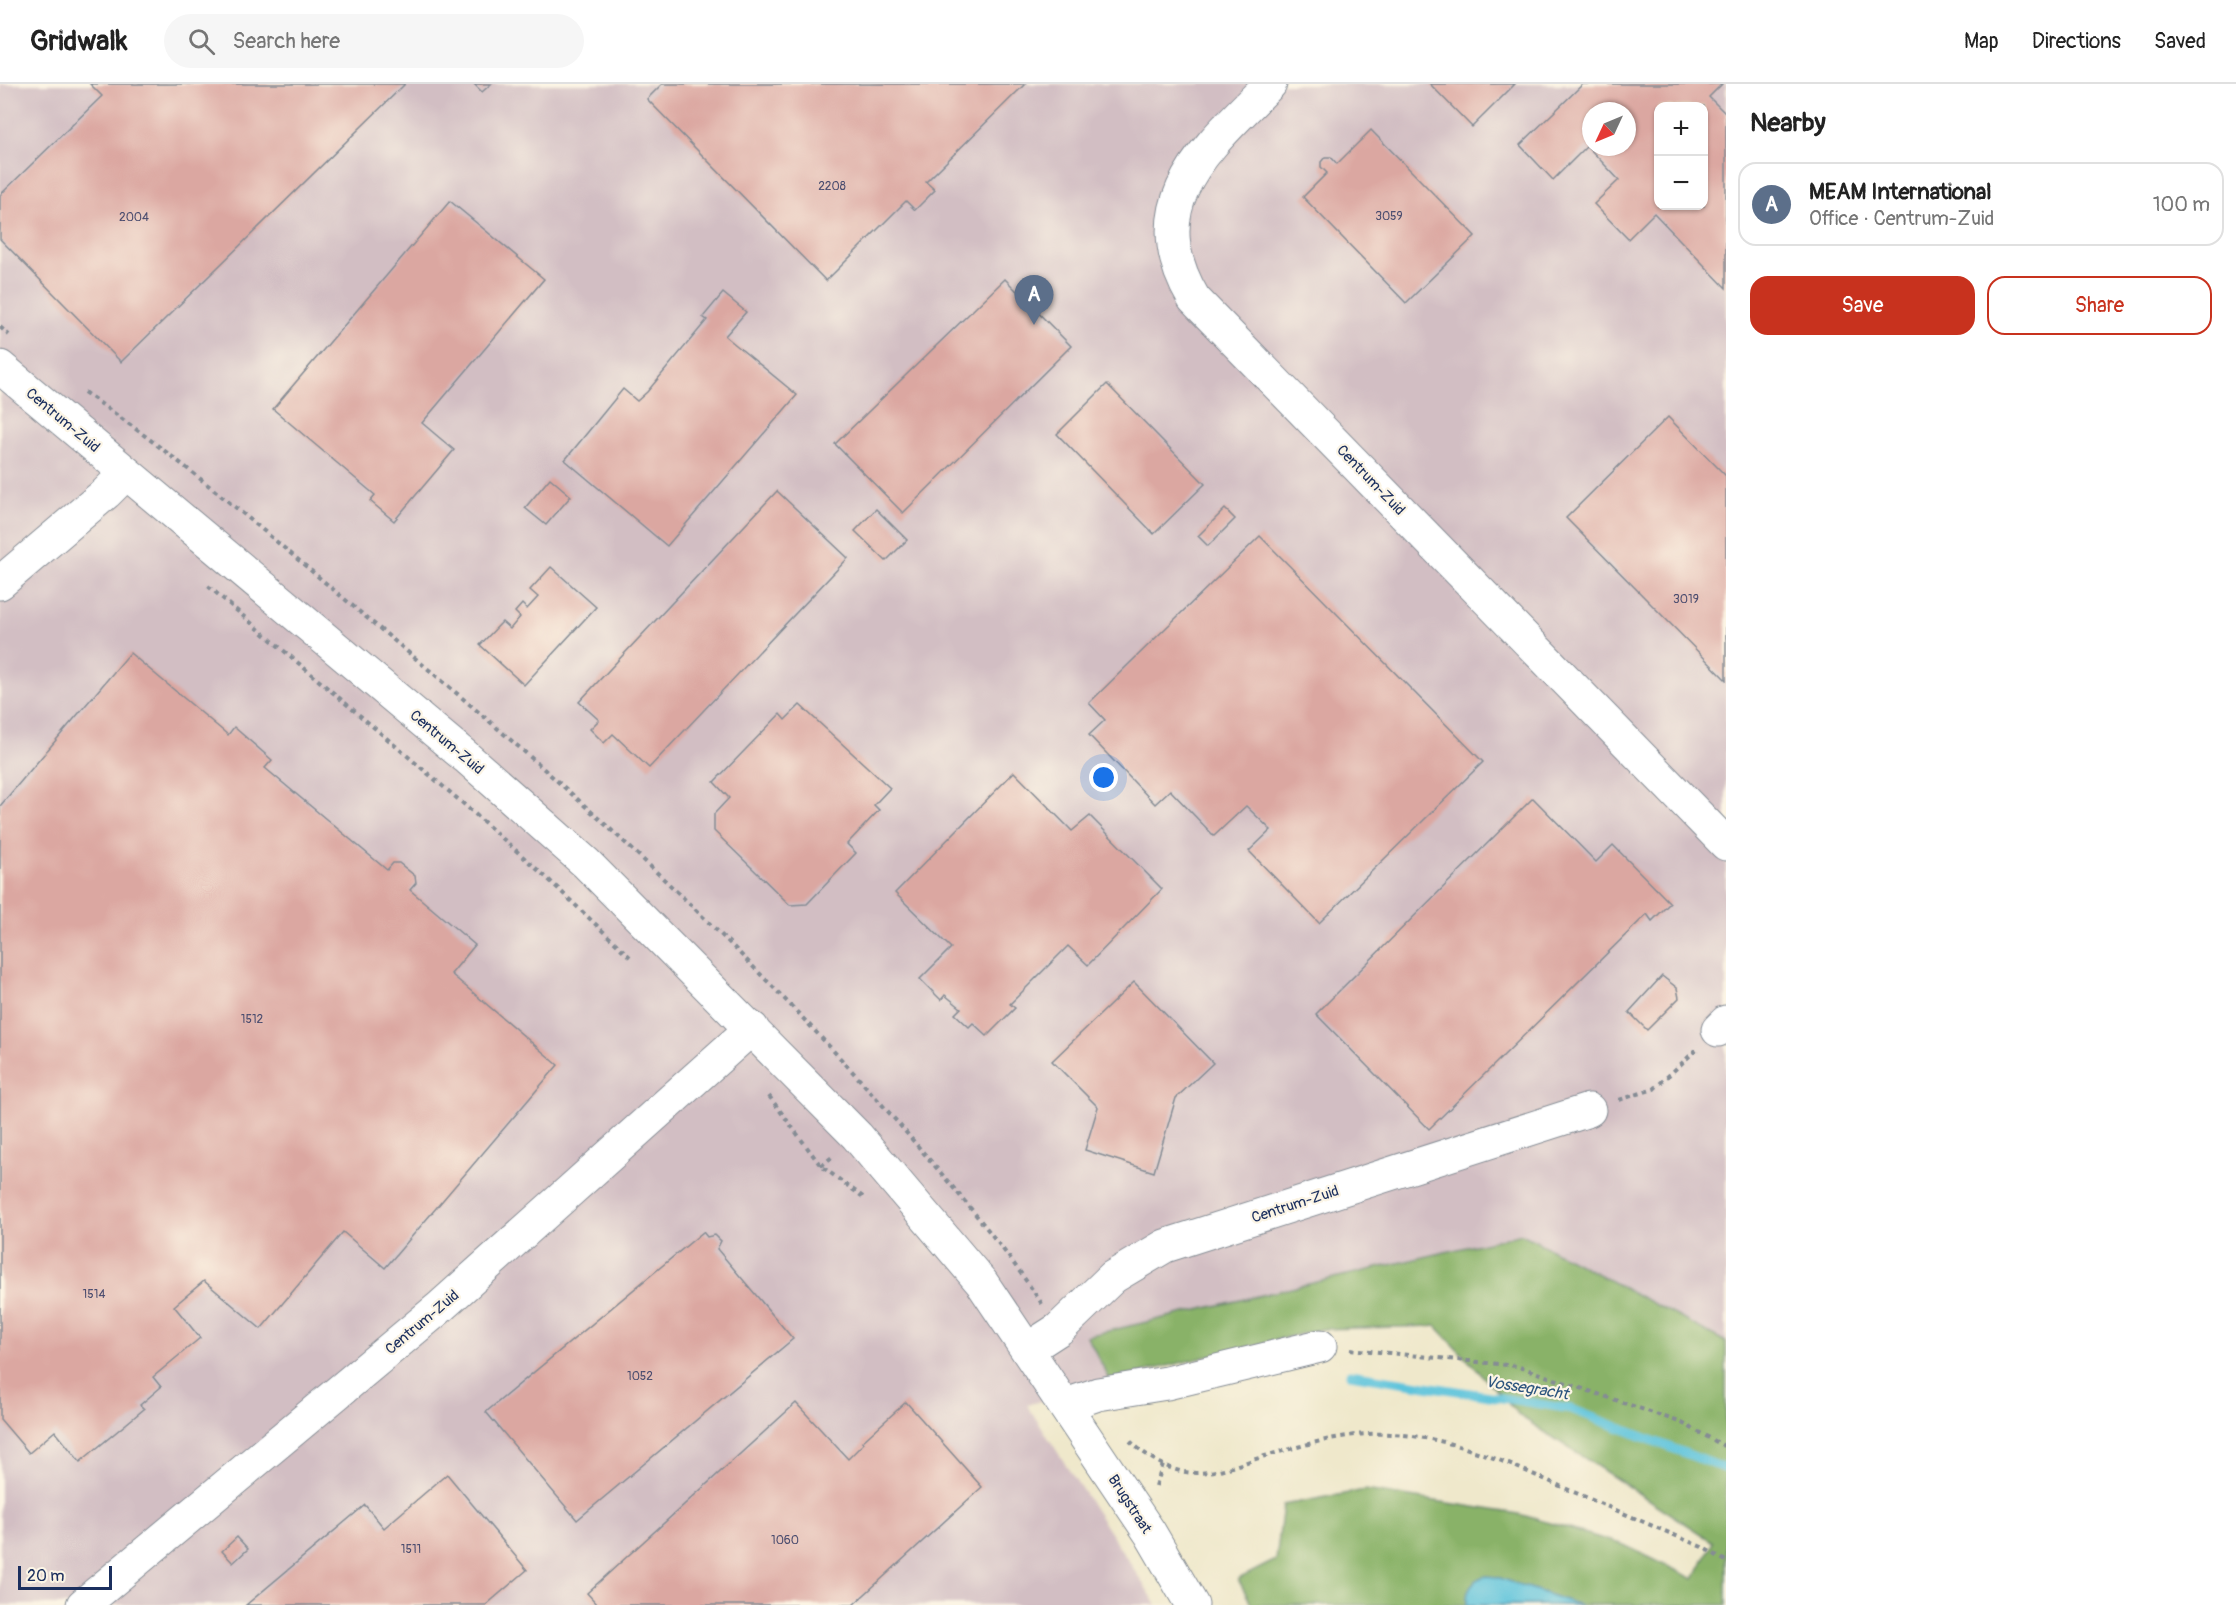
<!DOCTYPE html>
<html lang="en">
<head>
<meta charset="utf-8">
<style>
  body { margin:0; font-family:Pangolin,sans-serif; background:#f6f6f6; color:#222 }
  .controls { position:absolute; right:18px; top:18px; display:grid; overflow:hidden; border-radius:12px; box-shadow:0 2px 4px #0004 }
  .controls button { width:54px; height:54px; display:grid; place-items:center; padding:0; border:0; border-bottom:2px solid #e0e0e0; background:#fff; color:#222; font:30px sans-serif }
  .compass { position:absolute; left:1582px; top:18px; width:54px; height:54px; border-radius:50%; background:#fff; box-shadow:0 2px 4px #0004; rotate:226deg }
  .scale { position:absolute; left:18px; bottom:15px; width:94px; box-sizing:border-box; padding-left:6px; border:3px solid #1b2f5e; border-top:0; font-size:16px; line-height:21px; white-space:nowrap; color:#1b2f5e; -webkit-text-stroke:4px #fcf5e5; paint-order:stroke }
  .you { position:absolute; left:1104px; top:694px; width:21px; height:21px; margin:-15px; border:4px solid #fff; border-radius:50%; background:#1a73e8; box-shadow:0 0 0 9px #1a73e833 }
  .badge { display:grid; place-items:center; width:39px; height:39px; border-radius:50%; background:#c8321e; color:#fff; font-size:20px; font-weight:700 }
  .pin { position:absolute; translate:-50% -50px; filter:drop-shadow(0 2px 3px #0008) }
  .pin::after { content:''; position:absolute; top:32px; width:21px; height:18px; background:inherit; clip-path:polygon(0 0,100% 0,50% 100%) }
  .list { margin:0; padding:0; list-style:none }
  h2 { display:flex; justify-content:space-between; align-items:center; height:78px; margin:0; padding:0 24px; font-size:26px }
  h2 small { font-size:20px; font-weight:400; color:#767676 }
  .list li { display:grid; grid-template-columns:39px 1fr auto; gap:18px; align-items:center; box-sizing:border-box; height:84px; margin:0 12px 12px; padding:0 12px; border:2px solid #e0e0e0; border-radius:18px }
  .list b { display:block; font-size:22px; white-space:nowrap }
  .list p { margin:0; font-size:20px; white-space:nowrap; color:#767676 }
  .list em { font-size:20px; font-style:normal; color:#767676 }
  .actions { display:flex; gap:12px; padding:18px 24px }
  .actions a { flex:1; padding:14px 0; border:2px solid #c8321e; border-radius:18px; text-align:center; font-size:21px; color:#c8321e }
  .actions .main { background:#c8321e; color:#fff }
  .icon { flex:none; width:33px; height:33px; fill:none; stroke:currentColor; stroke-width:2; stroke-linecap:round; stroke-linejoin:round }
  .map { position:relative; flex:none; width:1726px; height:1521px; overflow:hidden }
  header { display:flex; align-items:center; gap:36px; box-sizing:border-box; height:84px; padding:0 30px; background:#fff; border-bottom:2px solid #e0e0e0 }
  header strong { font-size:28px }
  nav { display:flex; gap:33px; margin-inline-start:auto; font-size:21px }
  .search { width:420px; height:54px; background:#f6f6f6; display:flex; align-items:center; gap:15px; box-sizing:border-box; padding:0 21px; border-radius:33px; color:#767676; font-size:22px }
  main { display:flex }
  aside { flex:1; background:#fff }
  .map>svg:first-child { display:block }
  .industrial { fill:#d2bec3; fill-rule:evenodd }
  .forest { fill:#89b268; stroke:#527063; stroke-width:1.5 }
  .water { fill:#5ec4dc; stroke:#3c7a9d; stroke-width:1.5 }
  .lines { fill:none; stroke-linecap:round; stroke-linejoin:round }
  .stream { stroke:#5ec4dc; stroke-width:9 }
  .building { fill:#dba7a1; fill-rule:evenodd }
  .street-casing { stroke:#858c94; stroke-width:35 }
  .secondary-casing { stroke:#858c94; stroke-width:35 }
  .path { stroke:#858c94; stroke-width:4; stroke-dasharray:4.5 4.5; stroke-linecap:butt }
  .street { stroke:#fff; stroke-width:33 }
  .secondary { stroke:#fff; stroke-width:33 }
  .labels { text-anchor:middle; stroke-width:4.5; stroke-linejoin:round; paint-order:stroke }
  .number-label { font-size:12px; fill:#4b4d6f }
  .street-label { font-size:15px; fill:#1b2f5e; stroke:#fcf5e5 }
  .water-label { font-size:16px; font-style:italic; fill:#2c547e; stroke:#fcf5e5 }
</style>
</head>
<body>
<header>
<strong>Gridwalk</strong>
<div class="search"><svg class="icon" aria-label="search" viewBox="0 0 24 24"><circle cx="10" cy="10" r="6"/><path d="M15 15l6 6"/></svg>Search here</div>
<nav><a>Map</a><a>Directions</a><a>Saved</a></nav>
</header>
<main>
<div class="map">
<svg width="1726" height="1521" viewBox="0 0 1726 1521">
  <rect width="100%" height="100%" fill="#fcf5e5"/>
  <filter id="ink" filterUnits="userSpaceOnUse"><feTurbulence type="fractalNoise" baseFrequency=".0167" numOctaves="2"/><feDisplacementMap in="SourceGraphic" scale="12" xChannelSelector="R" yChannelSelector="G"/><feConvolveMatrix kernelMatrix="1 2 1 2 8 2 1 2 1" color-interpolation-filters="sRGB"/></filter>
  <filter id="wash" filterUnits="userSpaceOnUse"><feTurbulence type="fractalNoise" baseFrequency=".008" numOctaves="4" result="noise"/><feDisplacementMap in="SourceGraphic" scale="24" xChannelSelector="R" yChannelSelector="G"/><feGaussianBlur stdDeviation="1.35" result="paint"/><feColorMatrix in="noise" values="0 0 0 0 0 0 0 0 0 0 0 0 0 0 0 0 0 1.4 0 .05"/><feComposite in="paint" operator="in"/></filter>
  <g filter="url(#wash)">
    <rect width="100%" height="100%" fill="#efe8cb"/>
    <path class="industrial" d="M0,0h1726v1258l-204,-108 -435,102 23,44 -83,25 130,200h-1157zM1658,22h46v100h-46zM1591,27h36v36h-36z"/>
    <path class="forest" d="M1522,1150l204,108v263h-474l-14,-26 38,-19 7,-55 82,-15 154,24 105,31 70,34 19,-37 -193,-126 -84,-90 -114,3 -212,51 -23,-44z"/>
    <path class="water" d="M1486,1492l11,1 83,28h-113c-1,-16 4,-24 19,-29z"/>
    <g class="lines">
      <path class="stream" d="M1350,1290l221,35 155,60"/>
    </g>
    <g id="blocks">
      <g class="building">
        <path d="M90,0h315l-284,278 -121,-123v-44l102,-99z"/>
        <path d="M474,0h17l-9,8z"/>
        <path d="M662,0h363l-99,98 9,8 -20,20 -9,-9 -80,80 -179,-182z"/>
        <path d="M1430,0h85l-43,43z"/>
        <path d="M1583,0h139l-13,13 17,17v174l-72,-75 -26,26 -34,-35 25,-24 -32,-34 -34,34 -33,-35zM1658,22h46v100h-46zM1591,27h36v36h-36z"/>
        <path d="M1371,46l104,106 -69,67 -103,-106 24,-24 -6,-6v-5l4,-5h6l6,7z"/>
        <path d="M450,117l94,78 -122,144 32,27 -60,71 -24,-20 5,-6 -102,-86z"/>
        <path d="M1005,195l66,67 -168,167 -68,-69z"/>
        <path d="M723,209l23,19 -21,24 72,59 -130,151 -102,-86 58,-71 14,12 10,-9 60,-72 -4,-3z"/>
        <path d="M1107,300l98,100 -51,50 -97,-100z"/>
        <path d="M1668,333l58,59v204l-160,-162z"/>
        <path d="M550,394l21,18 -25,29 -21,-17z"/>
        <path d="M777,407l71,67 -199,210 -36,-34 -9,9 -14,-14 9,-9 -20,-18z"/>
        <path d="M876,425l31,31 -21,21 -31,-30z"/>
        <path d="M1225,425l10,10 -27,27 -10,-10z"/>
        <path d="M1260,452l223,226 -164,161 -70,-72 22,-21 -25,-24 -32,30 -44,-46 -15,14 -66,-69 16,-15 -16,-17z"/>
        <path d="M551,483l45,40 -72,78 -44,-40 22,-23 8,7 10,-12 -5,-5 7,-8 5,5 11,-12 -8,-7z"/>
        <path d="M130,569l98,82 6,-8 38,33 -7,8 122,102 6,-7h6l16,13 1,7 -6,7 65,55 -24,29 107,91 -173,203 -42,-36 -82,97 -57,-48 -30,25 26,32 -47,39 8,10 -21,18 4,4 -64,53 -25,-31 -26,22 -29,-34v-613z"/>
        <path d="M800,621l90,83 -16,17 5,5 -32,34 9,9 -49,51 -17,1 -76,-74v-17l15,-16 -15,-16 66,-68 5,6z"/>
        <path d="M1014,688l58,59 18,-15 72,73 -74,76 -20,-19 -58,58 5,4 -28,28 -14,-13 -4,4 -14,-13 6,-6 -16,-13 -4,5 -21,-21 31,-31 -56,-55z"/>
        <path d="M1533,714l63,64 17,-17 57,58 -18,18 -5,-7 -218,215 -113,-115z"/>
        <path d="M1662,892l15,12 2,10 -32,32 -18,-18z"/>
        <path d="M1134,898l79,81 -37,35 -22,74 -69,-22 13,-43 -46,-46z"/>
        <path d="M703,1148l4,5 8,-2 6,6 -4,8 76,90 -216,181 -91,-108z"/>
        <path d="M906,1318l76,85 -129,118h-255l-11,-12 209,-190 52,56 16,-16 -2,-1z"/>
        <path d="M447,1390l80,96 -41,35h-240l119,-100 19,23z"/>
        <path d="M237,1453l11,12 -15,14 -11,-12z"/>
      </g>
    </g>
  </g>
  <g filter="url(#ink)">
    <use href="#blocks" fill-opacity="0" stroke="#858c94" stroke-width="1.5"/>
    <g class="lines">
      <g class="street-casing">
        <g id="street">
          <path d="M1270,0c-63,64 -133,119 -76,215l532,545"/>
          <path d="M0,499l106,-90 20,-20"/>
          <path d="M1718,946l8,-8"/>
          <path d="M1028,1265l31,-20 54,-52 52,-31 424,-136"/>
          <path d="M1066,1321l32,-11 69,-11 153,-37"/>
          <path d="M83,1521l355,-296 314,-281"/>
        </g>
      </g>
      <g class="secondary-casing">
        <path id="secondary" d="M0,283l466,390 120,106 271,273 125,147 168,250 42,72"/>
      </g>
      <g class="path">
        <path d="M0,243l9,8"/>
        <path d="M84,308c108,74 206,162 307,246 178,148 348,303 501,478 52,61 106,121 150,188"/>
        <path d="M208,502l258,220 82,73 82,78"/>
        <path d="M769,1012l52,70 42,31"/>
        <path d="M1619,1016l35,-11 42,-39"/>
        <path d="M821,1082l11,-9"/>
        <path d="M1350,1265l167,17 165,57 44,24"/>
        <path d="M1130,1357c14,13 31,25 50,30 27,7 60,-7 85,-15 33,-9 67,-20 102,-22 75,-4 142,30 209,59 42,18 84,36 126,54l24,14"/>
        <path d="M1156,1402l7,-22"/>
      </g>
      <use href="#street" class="street"/>
      <use href="#secondary" class="secondary"/>
    </g>
  </g>
  <g class="labels">
    <g class="number-label">
      <text x="832" y="106">2208</text>
      <text x="1389" y="136">3059</text>
      <text x="134" y="137">2004</text>
      <text x="1686" y="519">3019</text>
      <text x="252" y="939">1512</text>
      <text x="94" y="1214">1514</text>
      <text x="640" y="1296">1052</text>
      <text x="785" y="1460">1060</text>
      <text x="411" y="1469">1511</text>
    </g>
    <g class="street-label">
      <text transform="translate(63 336) rotate(40)" y="5">Centrum-Zuid</text>
      <text transform="translate(1371 396) rotate(46)" y="5">Centrum-Zuid</text>
      <text transform="translate(447 658) rotate(40)" y="5">Centrum-Zuid</text>
      <text transform="translate(1295 1120) rotate(-18)" y="5">Centrum-Zuid</text>
      <text transform="translate(422 1238) rotate(-40)" y="5">Centrum-Zuid</text>
      <text transform="translate(1130 1420) rotate(57)" y="5">Brugstraat</text>
    </g>
    <g class="water-label">
      <text transform="translate(1527 1303) rotate(9)" y="6">Vossegracht</text>
    </g>
  </g>
</svg>
<div class="controls">
<button>+</button>
<button>−</button>
</div>
<svg class="compass" viewBox="-18 -18 36 36"><path d="M0-13l5 13h-10z" fill="#e53935"/><path d="M0 13l5-13h-10z" fill="#767676"/></svg>
<div class="scale">20 m</div>
<div class="you"></div>
<div class="pin badge" style="left:1034px;top:241px;background:#5c6f8a">A</div>
</div>
<aside>
<h2>Nearby<small></small></h2>
<ul class="list">
<li><span class="badge" style="background:#5c6f8a">A</span><div><b>MEAM International</b><p>Office · Centrum-Zuid</p></div><em>100 m</em></li>
</ul>
<div class="actions"><a class="main">Save</a><a>Share</a></div>
</aside>
</main>
</body>
</html>
